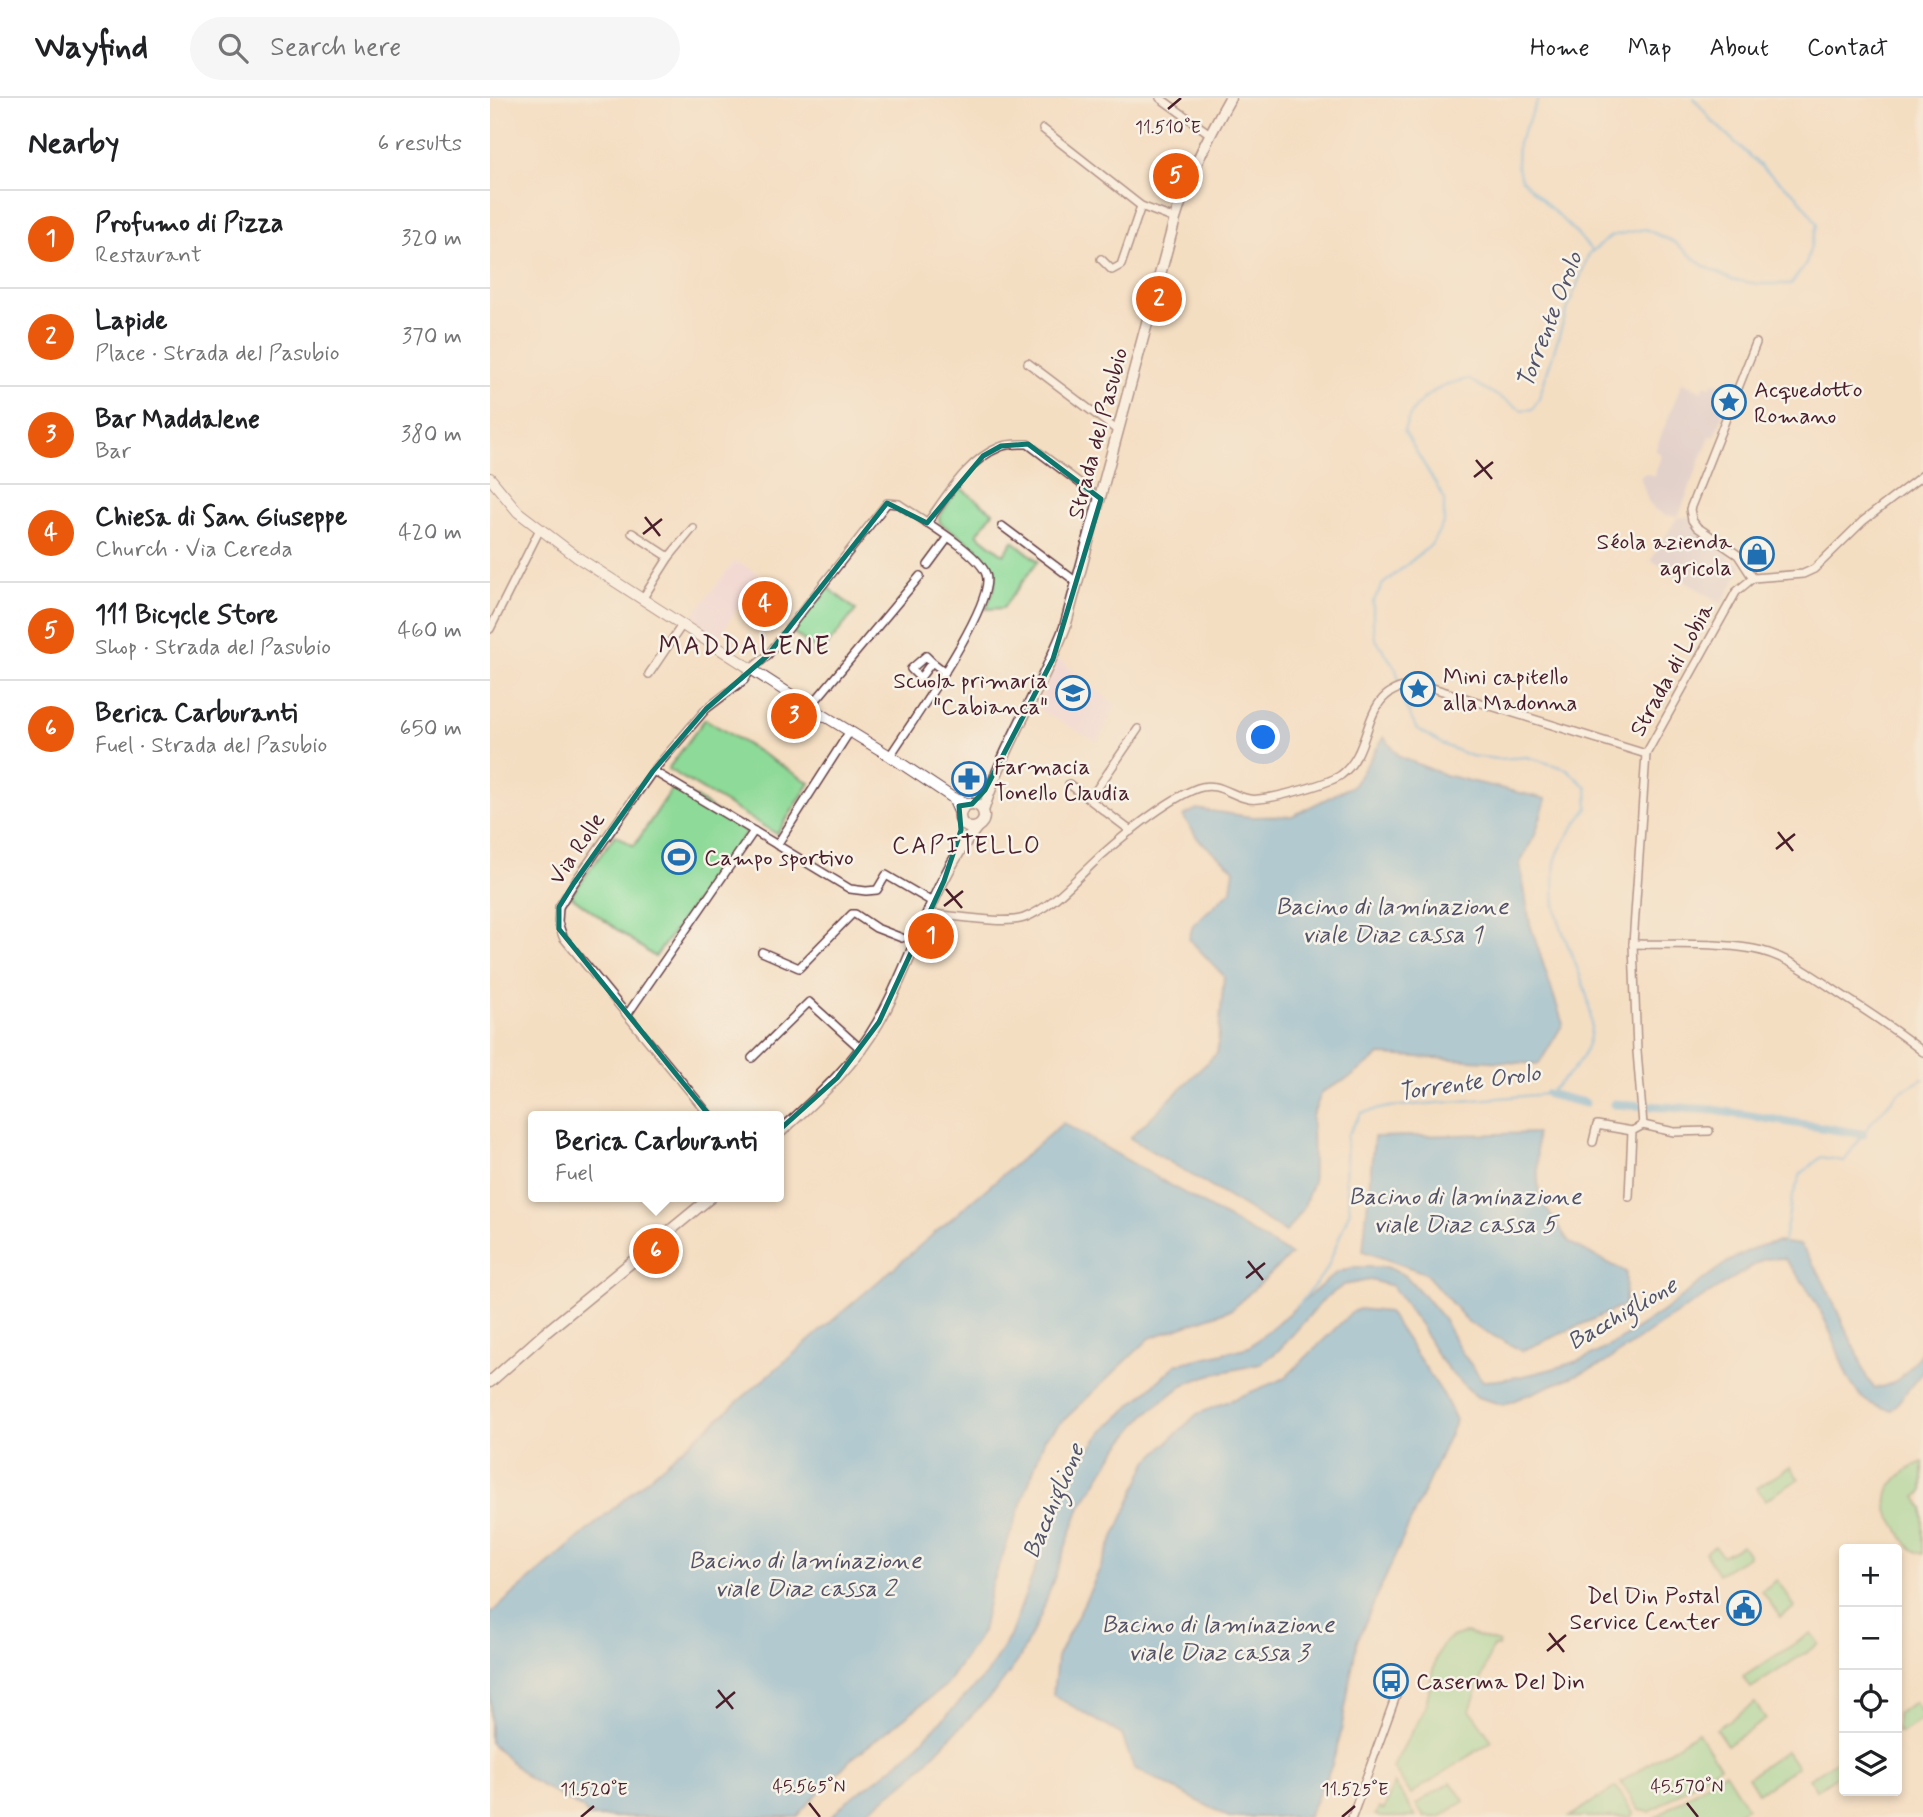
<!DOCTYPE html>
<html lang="en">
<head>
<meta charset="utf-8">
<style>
  body { margin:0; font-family:Mynerve,sans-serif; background:#f6f6f6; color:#202124 }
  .controls { position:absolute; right:21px; bottom:21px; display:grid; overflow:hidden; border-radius:7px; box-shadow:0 4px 10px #0003 }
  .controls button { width:63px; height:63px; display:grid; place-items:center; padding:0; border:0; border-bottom:2px solid #e0e0e0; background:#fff; color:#202124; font:35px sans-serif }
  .you { position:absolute; left:774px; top:640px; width:24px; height:24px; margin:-18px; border:5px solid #fff; border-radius:50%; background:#1a73e8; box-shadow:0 0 0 10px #1a73e833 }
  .badge { display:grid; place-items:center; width:46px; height:46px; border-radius:50%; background:#ea580c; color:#fff; font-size:23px; font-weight:700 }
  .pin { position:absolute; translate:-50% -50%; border:4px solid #fff; box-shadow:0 2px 7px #0006 }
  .popup { position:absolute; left:38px; top:1013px; width:256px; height:91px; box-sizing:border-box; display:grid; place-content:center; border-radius:7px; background:#fff; filter:drop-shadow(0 2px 5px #0005); font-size:23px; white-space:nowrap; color:#757577 }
  .popup b { font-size:26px; color:#202124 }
  .popup::after { content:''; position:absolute; left:50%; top:100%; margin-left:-14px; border:14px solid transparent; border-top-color:#fff }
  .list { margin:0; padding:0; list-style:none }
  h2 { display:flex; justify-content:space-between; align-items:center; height:91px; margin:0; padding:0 28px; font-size:30px }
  h2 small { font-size:23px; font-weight:400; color:#757577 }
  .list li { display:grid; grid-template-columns:46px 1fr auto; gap:21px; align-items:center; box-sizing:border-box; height:98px; padding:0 28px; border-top:2px solid #e0e0e0 }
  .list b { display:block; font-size:26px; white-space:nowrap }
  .list p { margin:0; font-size:23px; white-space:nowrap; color:#757577 }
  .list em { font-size:23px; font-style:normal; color:#757577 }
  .icon { flex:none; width:38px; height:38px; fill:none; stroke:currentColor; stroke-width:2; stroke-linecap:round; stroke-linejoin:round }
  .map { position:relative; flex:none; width:1433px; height:1719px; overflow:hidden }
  header { display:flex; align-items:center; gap:42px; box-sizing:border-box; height:98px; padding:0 35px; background:#fff; border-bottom:2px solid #e0e0e0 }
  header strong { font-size:33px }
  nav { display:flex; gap:38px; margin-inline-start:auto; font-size:24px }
  .search { width:490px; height:63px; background:#f6f6f6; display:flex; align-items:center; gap:18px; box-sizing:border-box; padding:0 24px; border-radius:38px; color:#757577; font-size:26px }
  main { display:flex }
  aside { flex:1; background:#fff }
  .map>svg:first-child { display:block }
  .built { fill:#eed0e7 }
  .industrial { fill:#ccbed3 }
  .green { fill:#8eda98; stroke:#6c7c62; stroke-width:2 }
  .water { fill:#64b0dd; stroke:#576884; stroke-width:2 }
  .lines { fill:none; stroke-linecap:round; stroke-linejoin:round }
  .stream { stroke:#64b0dd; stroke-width:2.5 }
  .canal { stroke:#64b0dd; stroke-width:9 }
  .street-casing { stroke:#643c42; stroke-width:10 }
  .secondary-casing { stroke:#643c42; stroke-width:12 }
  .primary-casing { stroke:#643c42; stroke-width:13 }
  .street { stroke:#fff; stroke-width:7 }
  .secondary { stroke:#fff; stroke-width:10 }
  .primary { stroke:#fff; stroke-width:10 }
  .marked { fill:none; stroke:#0f766e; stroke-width:5; stroke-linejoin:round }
  .ticks { fill:none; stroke:#4a1f2b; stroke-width:2.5 }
  .labels { text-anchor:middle; stroke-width:5; stroke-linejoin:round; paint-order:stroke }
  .poi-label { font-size:23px; fill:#4a1f2b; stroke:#f7f3e8; text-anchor:start }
  .street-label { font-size:23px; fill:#4a1f2b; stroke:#f7f3e8 }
  .water-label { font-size:24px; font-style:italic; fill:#535269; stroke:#f7f3e8 }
  .neighbourhood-label { font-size:24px; letter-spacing:2px; fill:#4a1f2b; stroke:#f7f3e8 }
  .quarter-label { font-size:26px; letter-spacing:2px; fill:#4a1f2b; stroke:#f7f3e8 }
  .ticks-label { font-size:18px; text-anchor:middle; fill:#4a1f2b; stroke:#f7f3e8; stroke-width:5; stroke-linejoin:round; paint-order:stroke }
</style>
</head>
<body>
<header>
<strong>Wayfind</strong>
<div class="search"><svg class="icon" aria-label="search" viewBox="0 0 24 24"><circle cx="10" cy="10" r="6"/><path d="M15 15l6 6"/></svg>Search here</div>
<nav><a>Home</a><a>Map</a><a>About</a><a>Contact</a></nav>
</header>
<main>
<aside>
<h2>Nearby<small>6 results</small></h2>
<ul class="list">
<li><span class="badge">1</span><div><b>Profumo di Pizza</b><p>Restaurant</p></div><em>320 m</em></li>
<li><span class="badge">2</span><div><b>Lapide</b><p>Place · Strada del Pasubio</p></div><em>370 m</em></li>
<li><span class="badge">3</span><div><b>Bar Maddalene</b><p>Bar</p></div><em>380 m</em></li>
<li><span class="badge">4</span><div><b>Chiesa di San Giuseppe</b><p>Church · Via Cereda</p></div><em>420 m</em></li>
<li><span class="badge">5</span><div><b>111 Bicycle Store</b><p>Shop · Strada del Pasubio</p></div><em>460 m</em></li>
<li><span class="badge">6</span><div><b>Berica Carburanti</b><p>Fuel · Strada del Pasubio</p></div><em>650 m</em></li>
</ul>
</aside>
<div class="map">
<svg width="1433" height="1719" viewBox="0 0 1433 1719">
  <rect width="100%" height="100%" fill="#f7f3e8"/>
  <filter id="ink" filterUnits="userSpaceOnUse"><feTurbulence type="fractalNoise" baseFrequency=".0143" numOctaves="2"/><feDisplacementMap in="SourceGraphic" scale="14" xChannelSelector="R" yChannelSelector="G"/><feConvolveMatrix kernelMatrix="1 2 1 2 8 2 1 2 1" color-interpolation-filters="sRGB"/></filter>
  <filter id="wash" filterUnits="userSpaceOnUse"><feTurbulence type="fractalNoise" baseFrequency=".00686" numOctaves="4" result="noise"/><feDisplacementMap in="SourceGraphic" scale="28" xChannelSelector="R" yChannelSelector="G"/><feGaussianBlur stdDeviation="1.57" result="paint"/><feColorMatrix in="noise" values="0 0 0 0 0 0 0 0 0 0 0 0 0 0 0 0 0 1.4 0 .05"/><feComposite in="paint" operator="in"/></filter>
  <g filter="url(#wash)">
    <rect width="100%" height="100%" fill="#f4dec2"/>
    <g class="built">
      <path d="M245,463l24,13 -40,63 -29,-17z"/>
      <path d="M568,560l58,47 -18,37 -61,-34z"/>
    </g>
    <g class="industrial">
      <path d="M1192,284l20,9 3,-7 6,3 2,-5 18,7 -1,6 -15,42 -5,-1 -29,74 -3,6 -13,-1 -11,-6 -6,-8 -8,-25 6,-3 8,3 8,-22 -7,-3z"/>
      <path d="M1199,419l42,36 -2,4 14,9 -21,38 -71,-44 26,-42z"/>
    </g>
    <g class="green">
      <path d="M469,389l34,25 -16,22 27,21 9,-14 25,20 -35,47 -17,1c2,-8 9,-18 9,-26 1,-28 -36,-46 -55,-60l-1,-6z"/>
      <path d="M337,489l29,23 -36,45 -6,-1 1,-5 -24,-18 27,-34 3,2z"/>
      <path d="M215,621l105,64 -33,51 -109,-65z"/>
      <path d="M189,689l68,44 -92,126 -84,-61 44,-61 19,11 38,-57 4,3z"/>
      <path d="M1433,1364v30l-7,5 7,12v45c-12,-3 -18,-12 -23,-22 -4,-8 -12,-17 -13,-25 -4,-21 19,-39 36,-45z"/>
      <path d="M1300,1369l9,12 -34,21 -8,-12z"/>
      <path d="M1252,1447l7,11 -31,18 -13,-22 10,-6 7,10z"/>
      <path d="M1287,1482l18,27 -15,10 -18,-26z"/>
      <path d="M976,1535l33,10 -1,4 -5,-1 -23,64 22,31 -81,53 -18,-26c9,-21 22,-39 31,-59 8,-20 6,-44 18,-63 6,-9 14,-11 24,-13z"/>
      <path d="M1321,1535l8,11 -68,44 -8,-11z"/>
      <path d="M1425,1604l8,12v5l-22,14 -1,-2 -3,2v-19z"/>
      <path d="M1265,1605l11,16 -39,26 -11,-16z"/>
      <path d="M1208,1634l22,34 -70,46 -11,-2 -18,-28z"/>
      <path d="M1296,1653l11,16 -39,26 -10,-16z"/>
      <path d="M1354,1658v15l-28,19 -7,-11z"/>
      <path d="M1235,1674l22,35 -16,10h-75z"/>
      <path d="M961,1684l13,19 -24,16h-16l-8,-13z"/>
      <path d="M904,1685l22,34h-35l-6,-2 4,-7 5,2z"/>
      <path d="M1126,1689l17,26 -2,4h-62z"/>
    </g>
    <g class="water">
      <path d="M894,639l16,20 45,18 101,24 -11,36 -15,28 10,61 33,100 -24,40 -159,-9 -29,22 -29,15 -10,24 1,65 -10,28 -17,23 -156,-94 87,-85 7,-77 -35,-37 4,-14 38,-35 3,-21 -36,-30 -15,-23 14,-7 54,8 41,-1 62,-31z"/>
      <path d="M573,1025l228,132 -59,54 -82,29 -105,100 -54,150 -9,44 -37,54 -95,74 -47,49 -5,8h-209l-5,-7 -56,-32 -38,-36v-128z"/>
      <path d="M1046,1035l3,65 31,45 56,29 -1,33 -103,46 -53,-28 -44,-50 -62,-22 11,-114z"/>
      <path d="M1288,1144l22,3c27,34 36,68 56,105 7,14 7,28 19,38 25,-3 34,-19 48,-38v21l-31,39c-13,-3 -24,-5 -33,-16 -14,-15 -19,-39 -27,-58 -12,-29 -27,-54 -48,-78l-20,1 -97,61 -64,44 -100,41 -26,-8 -23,-21 -17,-21 -16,-29 -29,-40 -22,-6 -26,5 -20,14 -46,52 -18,13 -51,11 -26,10 -37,29 -29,35 -38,61 -39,107 -22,44 -21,28 -87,90 -50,38h-29l17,-17 39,-28 28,-24 71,-73 24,-39 53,-143 26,-43 13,-18 75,-68 72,-17 87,-74 19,-6h32l19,9 19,21 18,21 18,33 22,30c31,-1 80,-13 109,-26 21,-9 44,-26 64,-39 36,-24 77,-69 122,-74z"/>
      <path d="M869,1211l29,3 55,82 13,26 -99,221 -17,96 -8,28 -24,52h-79l-95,-49 -12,-33 -69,-40 4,-38 32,-64 59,-132 49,-47 88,-36 66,-65z"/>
    </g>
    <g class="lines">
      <g class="stream">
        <path d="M1049,0l-21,45 -1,22 4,14 57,56 14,16"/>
        <path d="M1293,1147l9,-47 9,-24 20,-17 23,4 26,-37 28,-31 25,-14"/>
        <path d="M808,1208l29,-37 23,-59 -5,-30 2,-44 14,-23 28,-6 159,-13c14,-13 31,-27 38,-45 20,-43 -24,-101 -31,-144 -1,-12 -1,-30 0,-42 3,-17 23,-42 33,-55l-1,-20 -20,-19 -40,-12 -29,2 -27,-3 -27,-11 -28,-17 -11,-23 -9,-36 -21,-31 -2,-14v-22l10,-18 48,-39 13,-23v-24l-40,-67c8,-31 35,-47 64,-52l54,31 11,-1 6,-11 27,-85 23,-59 22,-18 34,-7 29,13 30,24 29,14 26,4h32l15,-20 11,-40 -20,-29 -31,-24 -55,-51 -17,-22"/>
      </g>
      <g class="canal">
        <path d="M1058,996l37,9"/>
        <path d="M1124,1006l100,6 149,24"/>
      </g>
    </g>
  </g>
  <g filter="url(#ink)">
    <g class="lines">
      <g class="street-casing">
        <g id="street">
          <path d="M670,0l50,36"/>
          <path d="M553,31l98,77 34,13"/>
          <path d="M611,161l11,11 9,-5 20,-59"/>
          <path d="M538,265l90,68"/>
          <path d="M437,425c20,-27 40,-63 73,-76 8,-4 19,-3 28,-3l73,55"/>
          <path d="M512,428l76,57"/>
          <path d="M142,435l37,24"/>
          <path d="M438,467l20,-27"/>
          <path d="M1263,480l-15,-23 -41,-28 -5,-7 -2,-11 66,-166"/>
          <path d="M153,500l26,-41 24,-29"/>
          <path d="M0,531l50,-100"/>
          <path d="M442,564l-6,-6 -15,13 9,9 12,-16 13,10"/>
          <path d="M159,576l33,-49"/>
          <path d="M320,609l110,-131"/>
          <path d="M579,686l62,47"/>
          <path d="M600,701l48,-70"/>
          <path d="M264,733l96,58 16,2 11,-1 9,-15 48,28"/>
          <path d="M287,747l73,-114"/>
          <path d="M439,816c25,1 73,11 95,4 26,-10 47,-34 67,-53 24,-23 76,-66 107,-77 20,-7 33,8 51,11 15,3 79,-15 92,-24 37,-28 16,-92 82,-90l223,69 90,-162 17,-14 50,-4 11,-5 49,-48 60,-46"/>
          <path d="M1143,846c39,1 81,-2 120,5 35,6 65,31 95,50 26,17 51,33 75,53"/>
          <path d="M272,854l37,16 53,-54h3l21,14 26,10"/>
          <path d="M137,917l127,-184 -101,-60"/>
          <path d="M262,960l57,-56 53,48"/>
          <path d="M220,1018l-147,-179 -5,-15 1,-15 15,-24 79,-112 53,-62 38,-29 7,-11 16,-13 120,-153 12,1c20,14 79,48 87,70 11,29 -77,152 -96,182"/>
          <path d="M1153,1027l-6,-74 -4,-107 13,-190"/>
          <path d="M1153,1027l31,7 35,-1"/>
          <path d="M1103,1044l4,-17 35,6"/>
          <path d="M1139,1099l3,-66 11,-6"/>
          <path d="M862,1719l50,-138"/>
        </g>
      </g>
      <g class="secondary-casing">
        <g id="secondary">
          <path d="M0,380l28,34 59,45 233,150 80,49 63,42 16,6"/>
          <path d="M463,700l7,16"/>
        </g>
      </g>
      <g class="primary-casing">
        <g id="primary">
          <circle cx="482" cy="718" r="12"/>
          <path d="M493,713c20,-64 58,-122 82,-184l110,-408c13,-43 33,-82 55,-121"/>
          <path d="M288,1036c37,-34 75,-67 100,-111 36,-62 53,-140 99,-196"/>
          <path d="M0,1284l55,-49 166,-136"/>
        </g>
      </g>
      <use href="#street" class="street"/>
      <use href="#secondary" class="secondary"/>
      <use href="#primary" class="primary"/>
    </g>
  </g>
  <path d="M0 0H1433V1719H0ZM538,346l73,55 -48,160 -68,131 -13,14 -13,2 2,24 -17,51 -65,141 -42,56 -81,73h-18l-179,-222v-22l15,-24 79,-112 53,-62 61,-53 120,-153 40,20 56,-67 18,-10z" fill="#f4dec2" fill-opacity=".55" fill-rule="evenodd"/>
  <path class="marked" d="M538,346l73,55 -48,160 -68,131 -13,14 -13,2 2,24 -17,51 -65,141 -42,56 -81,73h-18l-179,-222v-22l15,-24 79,-112 53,-62 61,-53 120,-153 40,20 56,-67 18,-10z"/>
  <path class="ticks" d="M678,11l13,-11M986,362l16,19M984,379l19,-15M155,419l15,19M153,436l19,-15M1288,734l15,19M1286,751l19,-15M456,791l16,19M454,808l19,-15M758,1163l15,19M756,1180l19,-15M1059,1535l15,19M1057,1553l19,-16M228,1592l15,19M226,1610l19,-16M319,1705l11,14M1197,1705l11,14M91,1719l13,-11M852,1719l13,-11"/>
  <defs>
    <g id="sight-ring" transform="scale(1.75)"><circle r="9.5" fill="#f7f3e8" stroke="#1f6fb2" stroke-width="1.5"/><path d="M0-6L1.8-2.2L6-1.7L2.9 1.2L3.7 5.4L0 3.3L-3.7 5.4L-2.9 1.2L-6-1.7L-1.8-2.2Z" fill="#1f6fb2"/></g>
    <g id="shop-ring" transform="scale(1.75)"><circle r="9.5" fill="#f7f3e8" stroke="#1f6fb2" stroke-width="1.5"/><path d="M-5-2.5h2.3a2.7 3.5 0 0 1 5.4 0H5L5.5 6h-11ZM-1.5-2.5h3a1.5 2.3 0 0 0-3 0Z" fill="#1f6fb2"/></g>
    <g id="school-ring" transform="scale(1.75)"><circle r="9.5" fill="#f7f3e8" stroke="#1f6fb2" stroke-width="1.5"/><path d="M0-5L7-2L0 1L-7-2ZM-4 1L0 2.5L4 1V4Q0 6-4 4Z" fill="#1f6fb2"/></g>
    <g id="pharmacy-ring" transform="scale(1.75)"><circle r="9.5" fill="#f7f3e8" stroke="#1f6fb2" stroke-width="1.5"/><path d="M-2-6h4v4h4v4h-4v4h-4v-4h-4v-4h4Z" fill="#1f6fb2"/></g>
    <g id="stadium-ring" transform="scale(1.75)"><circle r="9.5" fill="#f7f3e8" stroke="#1f6fb2" stroke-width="1.5"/><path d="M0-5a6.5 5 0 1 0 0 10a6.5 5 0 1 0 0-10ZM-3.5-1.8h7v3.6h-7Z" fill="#1f6fb2"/></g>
    <g id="civic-ring" transform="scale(1.75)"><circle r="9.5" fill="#f7f3e8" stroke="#1f6fb2" stroke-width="1.5"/><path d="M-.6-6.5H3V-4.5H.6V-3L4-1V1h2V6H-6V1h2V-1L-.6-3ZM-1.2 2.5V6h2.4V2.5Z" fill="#1f6fb2"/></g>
    <g id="bus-ring" transform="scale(1.75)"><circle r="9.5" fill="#f7f3e8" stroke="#1f6fb2" stroke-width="1.5"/><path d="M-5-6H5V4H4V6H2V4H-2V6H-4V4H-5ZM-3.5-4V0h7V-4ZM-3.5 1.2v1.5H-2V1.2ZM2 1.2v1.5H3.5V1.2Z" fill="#1f6fb2"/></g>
  </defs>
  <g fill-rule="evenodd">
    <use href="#sight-ring" x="1239" y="304"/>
    <use href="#shop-ring" x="1267" y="456"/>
    <use href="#sight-ring" x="928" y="591"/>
    <use href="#school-ring" x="583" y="595"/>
    <use href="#pharmacy-ring" x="479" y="681"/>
    <use href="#stadium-ring" x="189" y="759"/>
    <use href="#civic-ring" x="1254" y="1510"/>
    <use href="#bus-ring" x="901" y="1583"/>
  </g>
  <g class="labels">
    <g class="poi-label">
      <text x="1264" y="299">Acquedotto<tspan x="1264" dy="26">Romano</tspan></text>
      <text x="1242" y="451" text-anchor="end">Séola azienda<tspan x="1242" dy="26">agricola</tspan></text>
      <text x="953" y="586">Mini capitello<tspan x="953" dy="26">alla Madonna</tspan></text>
      <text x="558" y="590" text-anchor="end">Scuola primaria<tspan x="558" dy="26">"Cabianca"</tspan></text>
      <text x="504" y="676">Farmacia<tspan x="504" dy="26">Tonello Claudia</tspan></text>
      <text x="214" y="767">Campo sportivo</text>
      <text x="1230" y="1505" text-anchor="end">Del Din Postal<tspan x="1230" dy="26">Service Center</tspan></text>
      <text x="926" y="1591">Caserma Del Din</text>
    </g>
    <g class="street-label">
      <text transform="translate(607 335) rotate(-75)" y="8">Strada del Pasubio</text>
      <text transform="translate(1181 571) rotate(-61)" y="8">Strada di Lobia</text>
      <text transform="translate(86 750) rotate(-56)" y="8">Via Rolle</text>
    </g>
    <g class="water-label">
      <text transform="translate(1059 222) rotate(-69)" y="8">Torrente Orolo</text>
      <text x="902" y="816">Bacino di laminazione<tspan x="902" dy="28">viale Diaz cassa 1</tspan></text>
      <text transform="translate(979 984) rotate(-8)" y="8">Torrente Orolo</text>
      <text x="975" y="1106">Bacino di laminazione<tspan x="975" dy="28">viale Diaz cassa 5</tspan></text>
      <text transform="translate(1132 1215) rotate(-30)" y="8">Bacchiglione</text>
      <text transform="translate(563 1403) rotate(-67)" y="8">Bacchiglione</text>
      <text x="315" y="1470">Bacino di laminazione<tspan x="315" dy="28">viale Diaz cassa 2</tspan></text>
      <text x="728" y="1534">Bacino di laminazione<tspan x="728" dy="28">viale Diaz cassa 3</tspan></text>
    </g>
    <g class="neighbourhood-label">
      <text x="477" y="755">CAPITELLO</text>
    </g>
    <g class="quarter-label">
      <text x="255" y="556">MADDALENE</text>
    </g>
  </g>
  <g class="ticks-label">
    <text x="678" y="35">11.510°E</text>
    <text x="319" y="1694">45.565°N</text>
    <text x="1197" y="1694">45.570°N</text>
    <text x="104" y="1697">11.520°E</text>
    <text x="865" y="1697">11.525°E</text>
  </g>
</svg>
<div class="controls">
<button>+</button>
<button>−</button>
<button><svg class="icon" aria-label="locate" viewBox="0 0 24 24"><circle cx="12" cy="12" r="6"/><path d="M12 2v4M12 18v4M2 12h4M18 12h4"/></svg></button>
<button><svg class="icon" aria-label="layers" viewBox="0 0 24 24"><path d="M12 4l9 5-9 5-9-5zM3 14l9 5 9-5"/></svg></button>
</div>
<div class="you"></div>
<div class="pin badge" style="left:441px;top:838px">1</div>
<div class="pin badge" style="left:669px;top:201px">2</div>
<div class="pin badge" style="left:304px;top:618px">3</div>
<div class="pin badge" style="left:275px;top:506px">4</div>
<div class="pin badge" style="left:686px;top:78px">5</div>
<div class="pin badge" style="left:166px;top:1153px">6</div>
<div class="popup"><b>Berica Carburanti</b>Fuel</div>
</div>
</main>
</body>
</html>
